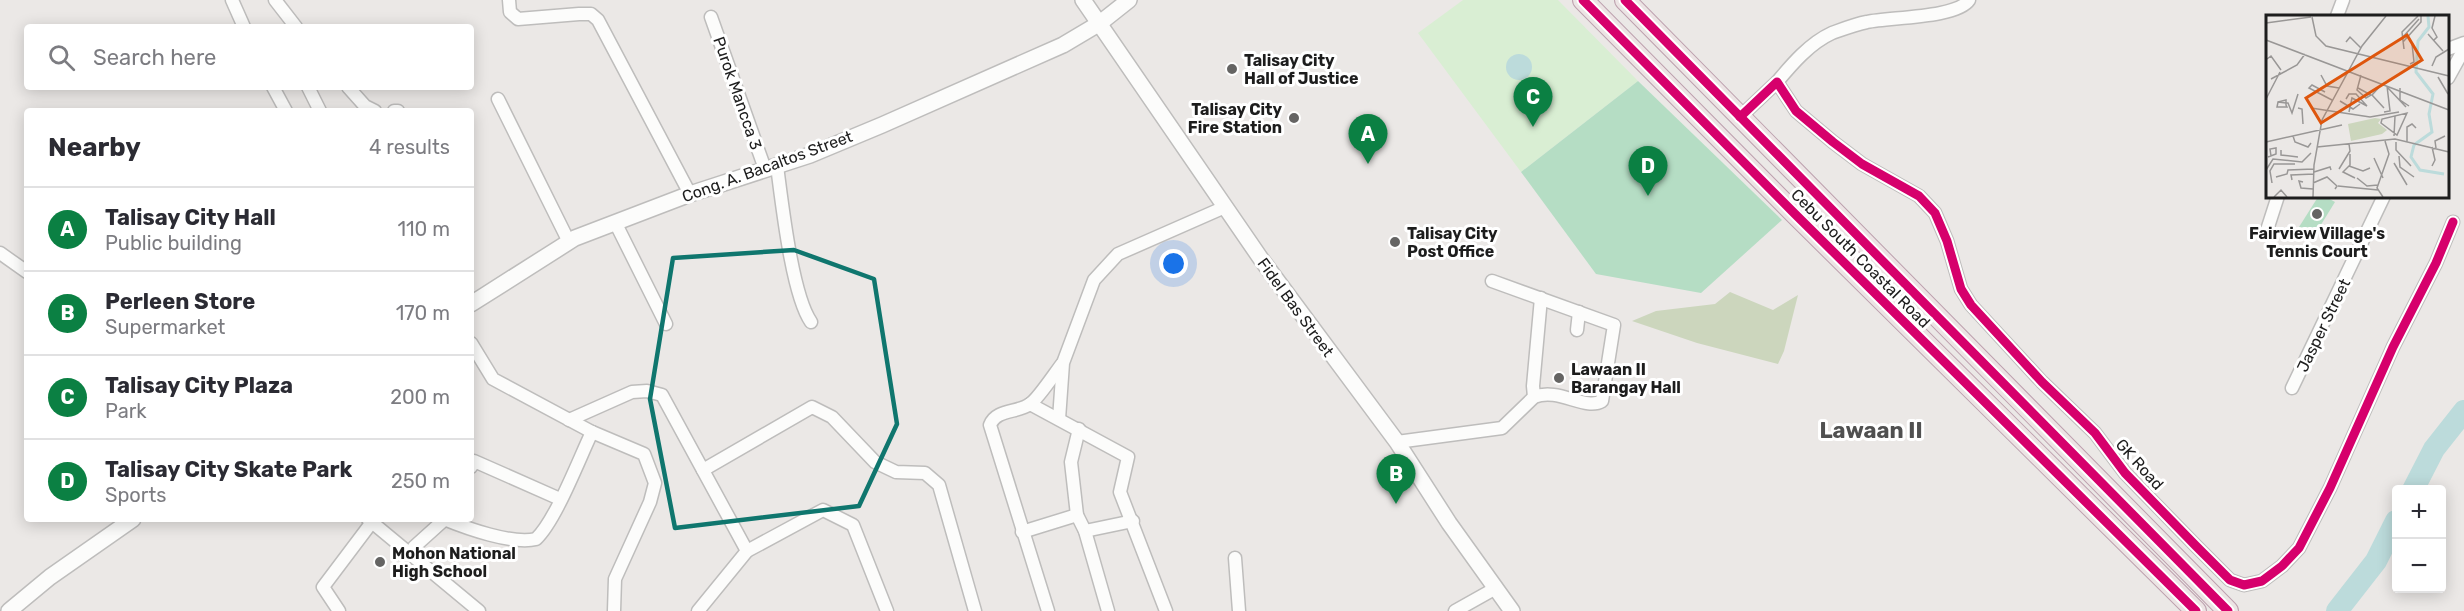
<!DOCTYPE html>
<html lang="en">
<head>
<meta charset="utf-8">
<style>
  body { margin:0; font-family:Rubik,sans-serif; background:#f2f2f3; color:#2b2b33 }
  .controls { position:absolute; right:18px; bottom:18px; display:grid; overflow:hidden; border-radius:6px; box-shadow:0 3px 15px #0003 }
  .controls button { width:54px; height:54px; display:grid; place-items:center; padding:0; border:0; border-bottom:2px solid #e1e1e2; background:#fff; color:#2b2b33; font:30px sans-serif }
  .you { position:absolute; left:1174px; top:264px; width:21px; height:21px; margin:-15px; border:4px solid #fff; border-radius:50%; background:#1a73e8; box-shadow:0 0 0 9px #1a73e833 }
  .badge { display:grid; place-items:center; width:39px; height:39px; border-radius:50%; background:#0b8043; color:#fff; font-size:20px; font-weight:700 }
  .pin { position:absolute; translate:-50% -50px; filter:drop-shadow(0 2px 3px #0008) }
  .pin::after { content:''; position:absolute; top:32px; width:21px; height:18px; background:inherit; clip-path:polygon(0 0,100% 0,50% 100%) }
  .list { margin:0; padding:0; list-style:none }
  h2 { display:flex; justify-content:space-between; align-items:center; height:78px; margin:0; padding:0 24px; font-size:26px }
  h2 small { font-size:20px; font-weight:400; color:#7c7c81 }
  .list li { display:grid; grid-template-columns:39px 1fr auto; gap:18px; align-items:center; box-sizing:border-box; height:84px; padding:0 24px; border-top:2px solid #e1e1e2 }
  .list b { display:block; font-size:22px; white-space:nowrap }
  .list p { margin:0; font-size:20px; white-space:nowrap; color:#7c7c81 }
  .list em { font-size:20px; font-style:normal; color:#7c7c81 }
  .icon { flex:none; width:33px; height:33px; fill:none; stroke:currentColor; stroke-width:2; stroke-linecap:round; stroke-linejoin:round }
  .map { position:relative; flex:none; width:2464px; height:611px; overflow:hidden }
  .search { position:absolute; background:#fff; box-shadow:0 3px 15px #0003; left:24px; top:24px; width:450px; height:66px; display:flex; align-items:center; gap:15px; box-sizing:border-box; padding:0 21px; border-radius:6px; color:#7c7c81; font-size:22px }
  .panel { position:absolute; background:#fff; box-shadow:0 3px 15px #0003; left:24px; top:108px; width:450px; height:414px; border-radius:6px }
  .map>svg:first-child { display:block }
  .forest { fill:#ccd6bd }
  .park { fill:#d9eed3 }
  .pitch { fill:#b5ddc4 }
  .water { fill:#bcdbdb }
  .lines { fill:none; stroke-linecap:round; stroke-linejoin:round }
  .river { stroke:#bcdbdb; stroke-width:22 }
  .minor-casing { stroke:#bebdbc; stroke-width:15 }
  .tertiary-casing { stroke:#bebdbc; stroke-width:18 }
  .trunk-casing { stroke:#bda0ae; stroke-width:22 }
  .minor { stroke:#fcfcfb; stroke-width:12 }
  .tertiary { stroke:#fcfcfb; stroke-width:15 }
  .trunk { stroke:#ece4e4; stroke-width:20 }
  .cycleway-casing { stroke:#fff; stroke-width:13 }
  .cycleway { stroke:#d6006c; stroke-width:9 }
  .marked { fill:none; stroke:#0f766e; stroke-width:4.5; stroke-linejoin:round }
  .poi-dot { fill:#656463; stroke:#fff; stroke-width:2 }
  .labels { text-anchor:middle; stroke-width:6; stroke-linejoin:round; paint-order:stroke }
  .poi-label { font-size:16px; font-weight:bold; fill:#1d1d1d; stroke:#fff; text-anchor:start }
  .street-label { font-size:16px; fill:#1d1d1d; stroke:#fff }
  .district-label { font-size:22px; font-weight:bold; fill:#505050; stroke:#fff }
  .inset-river { fill:none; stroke:#bcdbdb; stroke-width:3 }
  .inset-road { fill:none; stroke:#999796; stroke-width:1.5 }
  .view { fill:#de560d; fill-opacity:0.15; stroke:#de560d; stroke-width:3 }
  .inset-edge { fill:none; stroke:#1d1d1d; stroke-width:3 }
</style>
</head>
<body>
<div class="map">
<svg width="2464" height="611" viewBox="0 0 2464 611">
  <rect width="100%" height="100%" fill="#ebe8e6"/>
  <path class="forest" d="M1730,292l43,18 25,-15 -14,56 -6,13 -81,-21 -65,-22 24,-10 59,-7z"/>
  <path class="park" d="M1463,0h95l80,81 -117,91 -103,-139z"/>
  <g class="pitch">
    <path d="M1638,81l144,139 -81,73 -105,-19 -75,-102z"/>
    <path d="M2318,197h8l9,5 -21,34 -15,-9z"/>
  </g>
  <circle class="water" cx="1519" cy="67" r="13"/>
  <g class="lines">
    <g class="river">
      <path d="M2413,490l21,-41 30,-38"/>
      <path d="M2337,611l39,-50 20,-40"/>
    </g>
    <g class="minor-casing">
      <g id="minor">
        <path d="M232,0l12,27"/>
        <path d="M275,0l21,27"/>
        <path d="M509,0l1,12 8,7 61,-5h12l7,6 92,174"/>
        <path d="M2337,16l6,-16"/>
        <path d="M711,17l54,152"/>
        <path d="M2448,49l16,-6"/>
        <path d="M2448,78l16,-29"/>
        <path d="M1777,82c15,-18 33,-39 55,-49 11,-4 24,-9 35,-11 23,-5 90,-4 102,-22"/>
        <path d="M273,87l13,24"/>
        <path d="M308,87l12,24"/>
        <path d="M348,87l17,19 10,5"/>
        <path d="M498,99l71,143"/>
        <path d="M394,111h4"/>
        <path d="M1740,117l37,-35 19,29 37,31 29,22 57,32 16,17 12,28 14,48 10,16 71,77 53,51 30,40 71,73 34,34 14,5 18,-4 20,-15 17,-18 31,-60 63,-141 43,-84 17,-41"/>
        <path d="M777,166c5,37 15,129 34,156"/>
        <path d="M615,222l51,102"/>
        <path d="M2267,230l11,-34"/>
        <path d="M0,253l27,19"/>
        <path d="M1577,330l2,-18"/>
        <path d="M471,343l22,36 99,53 52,22 11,29 -5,19 -35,77 -1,32"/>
        <path d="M2292,388l92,-192"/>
        <path d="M1534,397l-1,-11 8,-88"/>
        <path d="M1030,404l98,53 -8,35 46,119"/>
        <path d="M1059,419l4,-56 31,-83 24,-26 107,-47"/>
        <path d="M569,420l63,-28 15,-1 15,4 85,156"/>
        <path d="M1079,429l-8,33 6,53 8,16 23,80"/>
        <path d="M1397,442l105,-14 32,-31c25,-10 51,14 68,4l12,-76 -122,-44"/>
        <path d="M471,467l3,-6 86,38"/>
        <path d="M703,470l109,-63 20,10 43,45 21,10 29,1 14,12 36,126"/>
        <path d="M368,519l111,92"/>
        <path d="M444,519c22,9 69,26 92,20 20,-19 43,-80 56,-107"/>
        <path d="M1085,531l48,-10"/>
        <path d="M1022,532l55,-17"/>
        <path d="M414,547l31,-28"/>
        <path d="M1235,558l4,53"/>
        <path d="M339,611l-16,-24 49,-65"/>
        <path d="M698,611l49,-60 76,-41 30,15 34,86"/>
        <path d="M1048,611l-58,-186c6,-16 28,-12 40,-21 8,-5 25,-31 32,-40"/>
        <path d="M1455,611l41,-23"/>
      </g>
    </g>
    <g class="tertiary-casing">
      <g id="tertiary">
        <path d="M1083,0l178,259 136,183 52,81 63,88"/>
        <path d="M471,304l104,-66 115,-44 120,-39 72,-30 181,-80 37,-22 29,-23"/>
        <path d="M9,611l41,-34 83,-58"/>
      </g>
    </g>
    <g class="trunk-casing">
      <g id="trunk">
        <path d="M1583,0l212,214 401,397"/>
        <path d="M1625,0l603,611"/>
      </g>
    </g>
    <use href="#minor" class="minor"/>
    <use href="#tertiary" class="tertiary"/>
    <use href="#trunk" class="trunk"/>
    <g class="cycleway-casing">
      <g id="cycleway">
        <path d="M1583,0l212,214 401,397"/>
        <path d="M1625,0l603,611"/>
        <path d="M1740,117l37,-35 19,29 37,31 29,22 57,32 16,17 12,28 14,48 10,16 71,77 53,51 30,40 71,73 34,34 14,5 18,-4 20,-15 17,-18 31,-60 63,-141 43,-84 17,-41"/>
      </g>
    </g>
    <use href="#cycleway" class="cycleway"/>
  </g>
  <path class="marked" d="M794,250l80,29 23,145 -38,82 -184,22 -25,-129 23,-141z"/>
  <g class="poi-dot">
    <circle cx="1232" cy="69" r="6"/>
    <circle cx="1294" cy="118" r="6"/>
    <circle cx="2317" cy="214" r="6"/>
    <circle cx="1395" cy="242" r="6"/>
    <circle cx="1559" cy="378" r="6"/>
    <circle cx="380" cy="562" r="6"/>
  </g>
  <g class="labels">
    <g class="poi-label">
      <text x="1244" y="66">Talisay City<tspan x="1244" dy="18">Hall of Justice</tspan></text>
      <text x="1282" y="115" text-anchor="end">Talisay City<tspan x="1282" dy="18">Fire Station</tspan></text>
      <text x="1407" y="239">Talisay City<tspan x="1407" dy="18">Post Office</tspan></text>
      <text x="2317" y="239" text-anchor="middle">Fairview Village's<tspan x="2317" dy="18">Tennis Court</tspan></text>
      <text x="1571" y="375">Lawaan II<tspan x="1571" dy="18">Barangay Hall</tspan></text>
      <text x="392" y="559">Mohon National<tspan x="392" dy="18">High School</tspan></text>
    </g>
    <g class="street-label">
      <text transform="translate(738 93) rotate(71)" y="6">Purok Mancca 3</text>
      <text transform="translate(767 166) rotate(-20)" y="6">Cong. A. Bacaltos Street</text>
      <text transform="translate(1861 258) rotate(45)" y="6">Cebu South Coastal Road</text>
      <text transform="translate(1296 307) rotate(54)" y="6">Fidel Bas Street</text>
      <text transform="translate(2323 325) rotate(-64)" y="6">Jasper Street</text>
      <text transform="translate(2140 464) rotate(48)" y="6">GK Road</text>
    </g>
    <g class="district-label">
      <text x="1871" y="438">Lawaan II</text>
    </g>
  </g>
  <g transform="translate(2266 15)">
    <rect width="183" height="183" fill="#ebe8e6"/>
    <path d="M109,103l6,1 -3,4 9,7 -5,4 -31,7 -3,-17z" fill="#ccd6bd"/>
    <path class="inset-river" d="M162,1l1,11 -11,14 -2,31 17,22 -4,20 3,18 -18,13 -3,12 9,13 24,4"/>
    <path class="inset-road" d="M46,2l4,19 10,10 123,30M0,8l45,-6M162,19l15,17M136,23l17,-19M0,25l183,70M168,25l3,-3 -5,-9 3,-12M80,27l4,-5 11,11M137,27l18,-20v-6M138,34l-2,-17 16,-16M1,44l4,-3 10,14M144,49l4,-2 -2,-18M166,51l4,-9 13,-8M55,60l6,11 12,2M172,62l10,17M5,64l26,-14 8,-11M116,69l-10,11 12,13M92,73l13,7 -5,3 -9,-8 4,-15M122,73l18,19M134,73v12l9,6M59,77l-13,-7 -3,3 23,12M0,84l14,-27M80,84l3,-5h7l11,12 -15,-8 -3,14M74,86l13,8 7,-5M12,87l8,-2v5l1,2h-10l1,-5 8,1h2l4,10 6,-19M32,93l4,1 1,15M45,93l59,9 29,-5M118,97l6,-1 -3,-25M141,98l-10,22 -16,-12 1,-4zM27,121l2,6 13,5 3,-4M128,121l1,-20M0,127l76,-17M130,127v8l15,16M141,127v-15l5,-3 4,4M51,132l78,-8 54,13M170,133l-1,-7 10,-5M15,135v5l17,2M84,139v11l-7,7 12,6M133,141l1,11 14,10M2,142l8,-3v-6l-6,1 1,7M108,143l9,20M128,148l13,22M83,151l14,5 7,-3M166,151l3,-6 -3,-13M73,154l11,-18 -1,-7M0,155l7,-11 29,3 9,-9M48,157l16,-5 1,3M10,162l11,-3 1,-4 26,-1M91,163l10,8 11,-1M26,165l-1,-5 23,-1M37,167l-4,-1 2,7 12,1M6,168l-2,-12 4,-7h21M47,168l14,-6 10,9 -2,3M72,171l40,4M8,182l7,-7 6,7M47,182l1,-32 8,-45 40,-74 24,-30M117,182l-6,-9 12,-34 -4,-13"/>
    <path class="view" d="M141,20l15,25 -101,63 -15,-25z"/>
    <rect width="183" height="183" class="inset-edge"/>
  </g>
</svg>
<div class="controls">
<button>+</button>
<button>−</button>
</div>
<div class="you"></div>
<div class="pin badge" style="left:1368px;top:164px">A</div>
<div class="pin badge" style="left:1396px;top:504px">B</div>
<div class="pin badge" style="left:1533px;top:127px">C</div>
<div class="pin badge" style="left:1648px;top:196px">D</div>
<div class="search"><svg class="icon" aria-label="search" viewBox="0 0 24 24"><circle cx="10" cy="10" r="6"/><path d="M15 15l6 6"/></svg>Search here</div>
<section class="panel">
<h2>Nearby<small>4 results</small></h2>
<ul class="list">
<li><span class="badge">A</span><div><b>Talisay City Hall</b><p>Public building</p></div><em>110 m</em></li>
<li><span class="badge">B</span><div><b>Perleen Store</b><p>Supermarket</p></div><em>170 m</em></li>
<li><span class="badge">C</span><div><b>Talisay City Plaza</b><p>Park</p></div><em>200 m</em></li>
<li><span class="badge">D</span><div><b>Talisay City Skate Park</b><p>Sports</p></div><em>250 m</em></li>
</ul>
</section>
</div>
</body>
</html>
